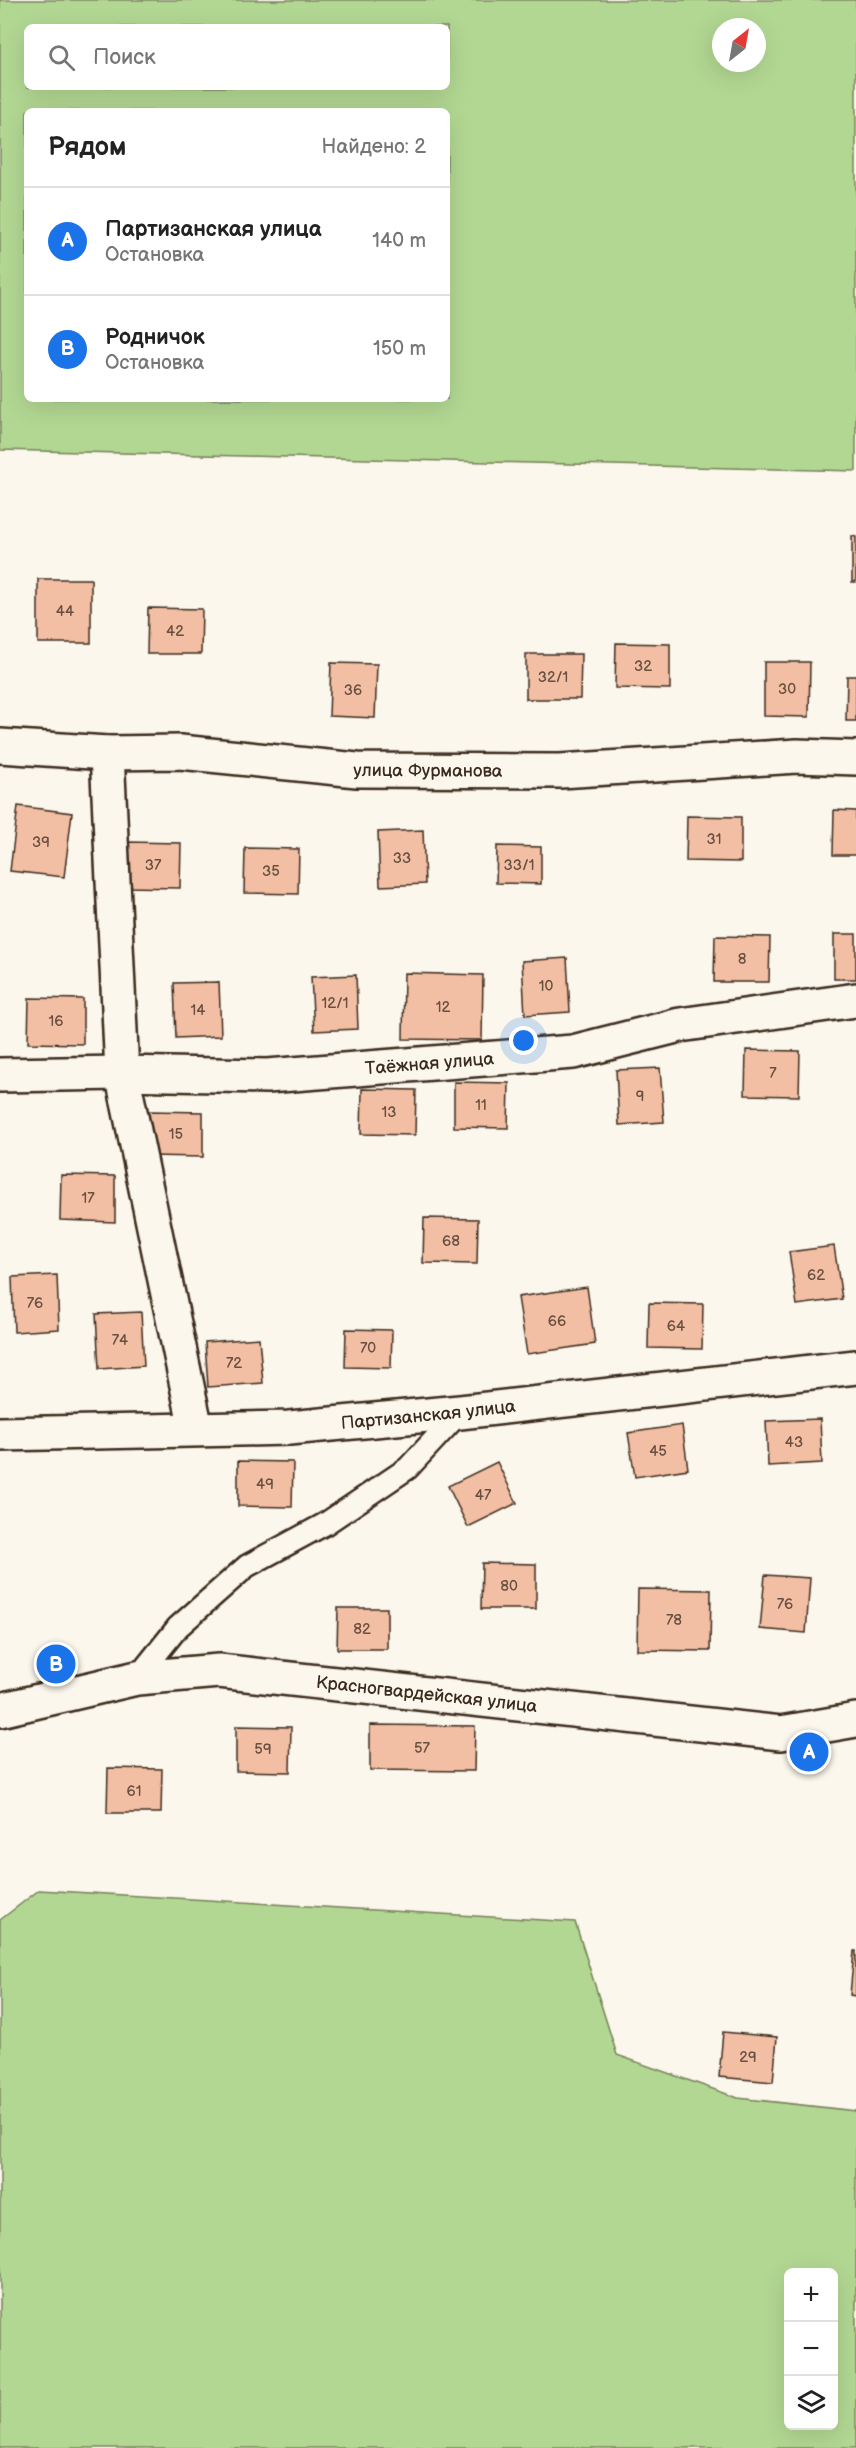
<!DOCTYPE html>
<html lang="ru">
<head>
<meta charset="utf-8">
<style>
  body { margin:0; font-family:"Balsamiq Sans",sans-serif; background:#f2f2f2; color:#222 }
  .controls { position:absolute; right:18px; bottom:18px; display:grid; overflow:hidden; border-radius:9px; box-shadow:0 6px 24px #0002 }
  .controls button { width:54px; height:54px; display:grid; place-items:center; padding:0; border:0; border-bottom:2px solid #e0e0e0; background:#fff; color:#222; font:30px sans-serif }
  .compass { position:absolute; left:712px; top:18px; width:54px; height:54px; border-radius:50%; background:#fff; box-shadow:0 6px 24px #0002; rotate:31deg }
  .you { position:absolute; left:524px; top:1041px; width:21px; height:21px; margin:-15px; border:4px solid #fff; border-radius:50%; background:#1a73e8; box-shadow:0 0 0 9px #1a73e833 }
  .badge { display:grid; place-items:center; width:39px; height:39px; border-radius:50%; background:#1a73e8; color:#fff; font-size:20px; font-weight:700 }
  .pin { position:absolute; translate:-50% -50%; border:3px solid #fff; box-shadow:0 2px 6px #0006 }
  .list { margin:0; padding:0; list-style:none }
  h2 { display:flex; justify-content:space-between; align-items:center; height:78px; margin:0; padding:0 24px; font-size:26px }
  h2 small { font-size:20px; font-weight:400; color:#767676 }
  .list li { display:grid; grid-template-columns:39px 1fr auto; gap:18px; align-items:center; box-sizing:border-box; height:108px; padding:0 24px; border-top:2px solid #e0e0e0 }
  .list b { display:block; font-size:22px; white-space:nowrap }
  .list p { margin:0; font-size:20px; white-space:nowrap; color:#767676 }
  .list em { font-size:20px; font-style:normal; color:#767676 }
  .icon { flex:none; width:33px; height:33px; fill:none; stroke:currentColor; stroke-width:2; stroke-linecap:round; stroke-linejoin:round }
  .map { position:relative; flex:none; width:856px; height:2448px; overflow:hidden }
  .search { position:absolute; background:#fff; box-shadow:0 6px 24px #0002; left:24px; top:24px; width:426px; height:66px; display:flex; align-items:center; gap:15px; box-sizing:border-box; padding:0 21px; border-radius:9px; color:#767676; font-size:22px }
  .panel { position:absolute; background:#fff; box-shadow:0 6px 24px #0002; left:24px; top:108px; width:426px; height:294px; border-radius:9px }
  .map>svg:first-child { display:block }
  .green { fill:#b2d792; stroke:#768058; stroke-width:1.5; fill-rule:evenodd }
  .building { fill:#f3bfa4; stroke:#3b2a1e; stroke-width:1.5 }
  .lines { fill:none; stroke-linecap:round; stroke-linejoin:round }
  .service-casing { stroke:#3b2a1e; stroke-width:26 }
  .minor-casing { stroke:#3b2a1e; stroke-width:38 }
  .service { stroke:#fbf7ec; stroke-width:21 }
  .minor { stroke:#fbf7ec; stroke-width:33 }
  .labels { text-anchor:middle; stroke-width:4.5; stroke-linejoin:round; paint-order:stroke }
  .number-label { font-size:15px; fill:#694f40 }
  .street-label { font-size:18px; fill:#3b2a1e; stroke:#fbf7ec }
</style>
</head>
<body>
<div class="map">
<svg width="856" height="2448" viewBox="0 0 856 2448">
  <rect width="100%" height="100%" fill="#fbf7ec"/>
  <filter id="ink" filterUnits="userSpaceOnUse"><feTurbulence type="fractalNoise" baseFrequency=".0167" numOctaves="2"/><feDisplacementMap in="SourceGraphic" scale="12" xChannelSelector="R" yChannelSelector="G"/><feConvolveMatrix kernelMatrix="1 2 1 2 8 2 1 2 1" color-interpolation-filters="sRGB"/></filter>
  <g filter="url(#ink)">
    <g class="green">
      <path d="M0,0h856v471l-856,-21zM27,27h420v60h-420zM721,27h36v36h-36zM27,111h420v288h-420z"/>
      <path d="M39,1890l536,32 42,133 121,43 118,13v337h-856v-528zM788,2272h46v154h-46z"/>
    </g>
    <g class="building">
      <path d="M852,536l4,1v45h-4z"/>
      <rect x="38" y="579" width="53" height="64"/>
      <path d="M148,608l54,1 -1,45h-54z"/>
      <path d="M616,643l54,1v45l-55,-1z"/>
      <path d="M526,654h55l-1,45h-54z"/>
      <path d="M764,662h46l-1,55 -45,-1z"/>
      <path d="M331,663l46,1 -2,54 -46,-2z"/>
      <path d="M847,676h9v45h-10z"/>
      <path d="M18,806l54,7 -8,64 -54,-6z"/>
      <path d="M834,810l22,1v44h-23z"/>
      <path d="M687,816l54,1v45l-55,-1z"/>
      <path d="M423,830l2,54 -45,2 -2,-54z"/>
      <path d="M126,842l55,1 -1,45 -54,-1z"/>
      <path d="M497,846l44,1v37l-45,-1z"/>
      <path d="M245,848l54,1 -1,45 -54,-1z"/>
      <rect x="834" y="934" width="22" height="45"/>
      <path d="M715,936l55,1 -1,45h-55z"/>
      <path d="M567,958l3,54 -45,3 -3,-54z"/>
      <path d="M404,973l79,2 -1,65 -79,-1z"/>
      <path d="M356,975l2,54 -44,2 -3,-54z"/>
      <path d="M219,982l2,54 -45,2 -2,-55z"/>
      <path d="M29,998l54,1v45l-55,-1z"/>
      <path d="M746,1050l54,1 -1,45 -54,-1z"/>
      <path d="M660,1068l4,54 -45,3 -3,-55z"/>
      <path d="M454,1082l55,1 -1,45 -54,-1z"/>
      <path d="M362,1089l54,1 -1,45 -54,-1z"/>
      <path d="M149,1111l54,1v45l-54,-1z"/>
      <path d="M61,1175l54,1v46l-55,-2z"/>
      <path d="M424,1218l54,1 -1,45 -54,-1z"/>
      <path d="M834,1246l8,53 -45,6 -8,-53z"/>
      <path d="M57,1275l2,54 -45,3 -2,-55z"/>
      <path d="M587,1287l8,57 -68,10 -9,-57z"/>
      <path d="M649,1303l54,1 -1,45 -54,-1z"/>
      <path d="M141,1312l3,54 -45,3 -3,-55z"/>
      <path d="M346,1329l46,1 -1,38 -46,-1z"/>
      <path d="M259,1338l4,45 -55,4 -3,-45z"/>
      <path d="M820,1419l2,44 -54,3 -2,-45z"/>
      <path d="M682,1425l6,44 -53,8 -7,-44z"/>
      <path d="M238,1461l55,1 -1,45 -54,-1z"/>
      <path d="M497,1462l20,41 -49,24 -20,-41z"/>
      <path d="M482,1563l54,1v45h-55z"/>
      <path d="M765,1575l45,3 -4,55 -46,-4z"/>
      <path d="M638,1589l73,1 -1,61 -73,-1z"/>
      <path d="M338,1608h49v41h-50z"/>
      <path d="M370,1725l105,1 -1,45 -104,-1z"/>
      <path d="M236,1726l55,1 -1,45 -54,-1z"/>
      <path d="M108,1768l54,1 -1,44h-54z"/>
      <path d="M854,1951h2v45l-6,-1z"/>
      <path d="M723,2032l54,5 -4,45 -54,-5z"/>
    </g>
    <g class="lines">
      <g class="service-casing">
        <path id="service" d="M137,1678l41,-51 69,-61 78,-42 83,-56 52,-56"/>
      </g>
      <g class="minor-casing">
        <g id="minor">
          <path id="s1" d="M0,746l107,7 73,-1 177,18 203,1 237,-15 59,2"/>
          <path d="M107,753l15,320 74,356"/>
          <path id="s2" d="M0,1075l122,-2 145,3 306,-24 107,-27 176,-25"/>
          <path id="s3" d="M0,1434l289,-6 171,-16 396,-45"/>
          <path id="s4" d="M0,1710l137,-32 82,-7 562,62 75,-13"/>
        </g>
      </g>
      <use href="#service" class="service"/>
      <use href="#minor" class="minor"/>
    </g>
  </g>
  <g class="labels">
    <g class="number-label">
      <text x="65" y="616">44</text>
      <text x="175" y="636">42</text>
      <text x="643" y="671">32</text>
      <text x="553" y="682">32/1</text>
      <text x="787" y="694">30</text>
      <text x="353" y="695">36</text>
      <text x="714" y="844">31</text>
      <text x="41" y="847">39</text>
      <text x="402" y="863">33</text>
      <text x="153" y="870">37</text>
      <text x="519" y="870">33/1</text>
      <text x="271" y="876">35</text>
      <text x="742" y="964">8</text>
      <text x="546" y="991">10</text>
      <text x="335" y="1008">12/1</text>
      <text x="443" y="1012">12</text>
      <text x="198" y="1015">14</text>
      <text x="56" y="1026">16</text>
      <text x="773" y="1078">7</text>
      <text x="640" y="1101">9</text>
      <text x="481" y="1110">11</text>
      <text x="389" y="1117">13</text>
      <text x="176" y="1139">15</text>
      <text x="88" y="1203">17</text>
      <text x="451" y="1246">68</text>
      <text x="816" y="1280">62</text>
      <text x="35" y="1308">76</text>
      <text x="557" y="1326">66</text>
      <text x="676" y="1331">64</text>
      <text x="120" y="1345">74</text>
      <text x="368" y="1353">70</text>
      <text x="234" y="1368">72</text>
      <text x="794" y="1447">43</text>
      <text x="658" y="1456">45</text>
      <text x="265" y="1489">49</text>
      <text x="483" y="1500">47</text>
      <text x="509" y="1591">80</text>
      <text x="785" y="1609">76</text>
      <text x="674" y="1625">78</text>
      <text x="362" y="1634">82</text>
      <text x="422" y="1753">57</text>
      <text x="263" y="1754">59</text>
      <text x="134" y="1796">61</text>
      <text x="748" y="2062">29</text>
    </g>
    <g class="street-label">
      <text dy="6" stroke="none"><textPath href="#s1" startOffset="429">улица Фурманова</textPath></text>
      <text dy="6" stroke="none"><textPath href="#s2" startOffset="430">Таёжная улица</textPath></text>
      <text dy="6" stroke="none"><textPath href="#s3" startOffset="429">Партизанская улица</textPath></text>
      <text dy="6" stroke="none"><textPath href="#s4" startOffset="432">Красногвардейская улица</textPath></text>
    </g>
  </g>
</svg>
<div class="controls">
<button>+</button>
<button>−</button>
<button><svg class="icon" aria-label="layers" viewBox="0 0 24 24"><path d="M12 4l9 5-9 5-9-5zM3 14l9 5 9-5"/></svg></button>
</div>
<svg class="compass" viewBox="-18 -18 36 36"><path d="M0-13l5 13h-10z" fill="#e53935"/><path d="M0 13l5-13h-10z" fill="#767676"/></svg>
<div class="you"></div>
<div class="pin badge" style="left:809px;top:1752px">A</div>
<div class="pin badge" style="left:56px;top:1664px">B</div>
<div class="search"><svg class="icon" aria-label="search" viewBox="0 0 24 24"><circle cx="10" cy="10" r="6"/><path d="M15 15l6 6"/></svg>Поиск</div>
<section class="panel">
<h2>Рядом<small>Найдено: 2</small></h2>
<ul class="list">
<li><span class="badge">A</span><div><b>Партизанская улица</b><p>Остановка</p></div><em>140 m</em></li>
<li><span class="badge">B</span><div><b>Родничок</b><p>Остановка</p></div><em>150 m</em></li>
</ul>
</section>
</div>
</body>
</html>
